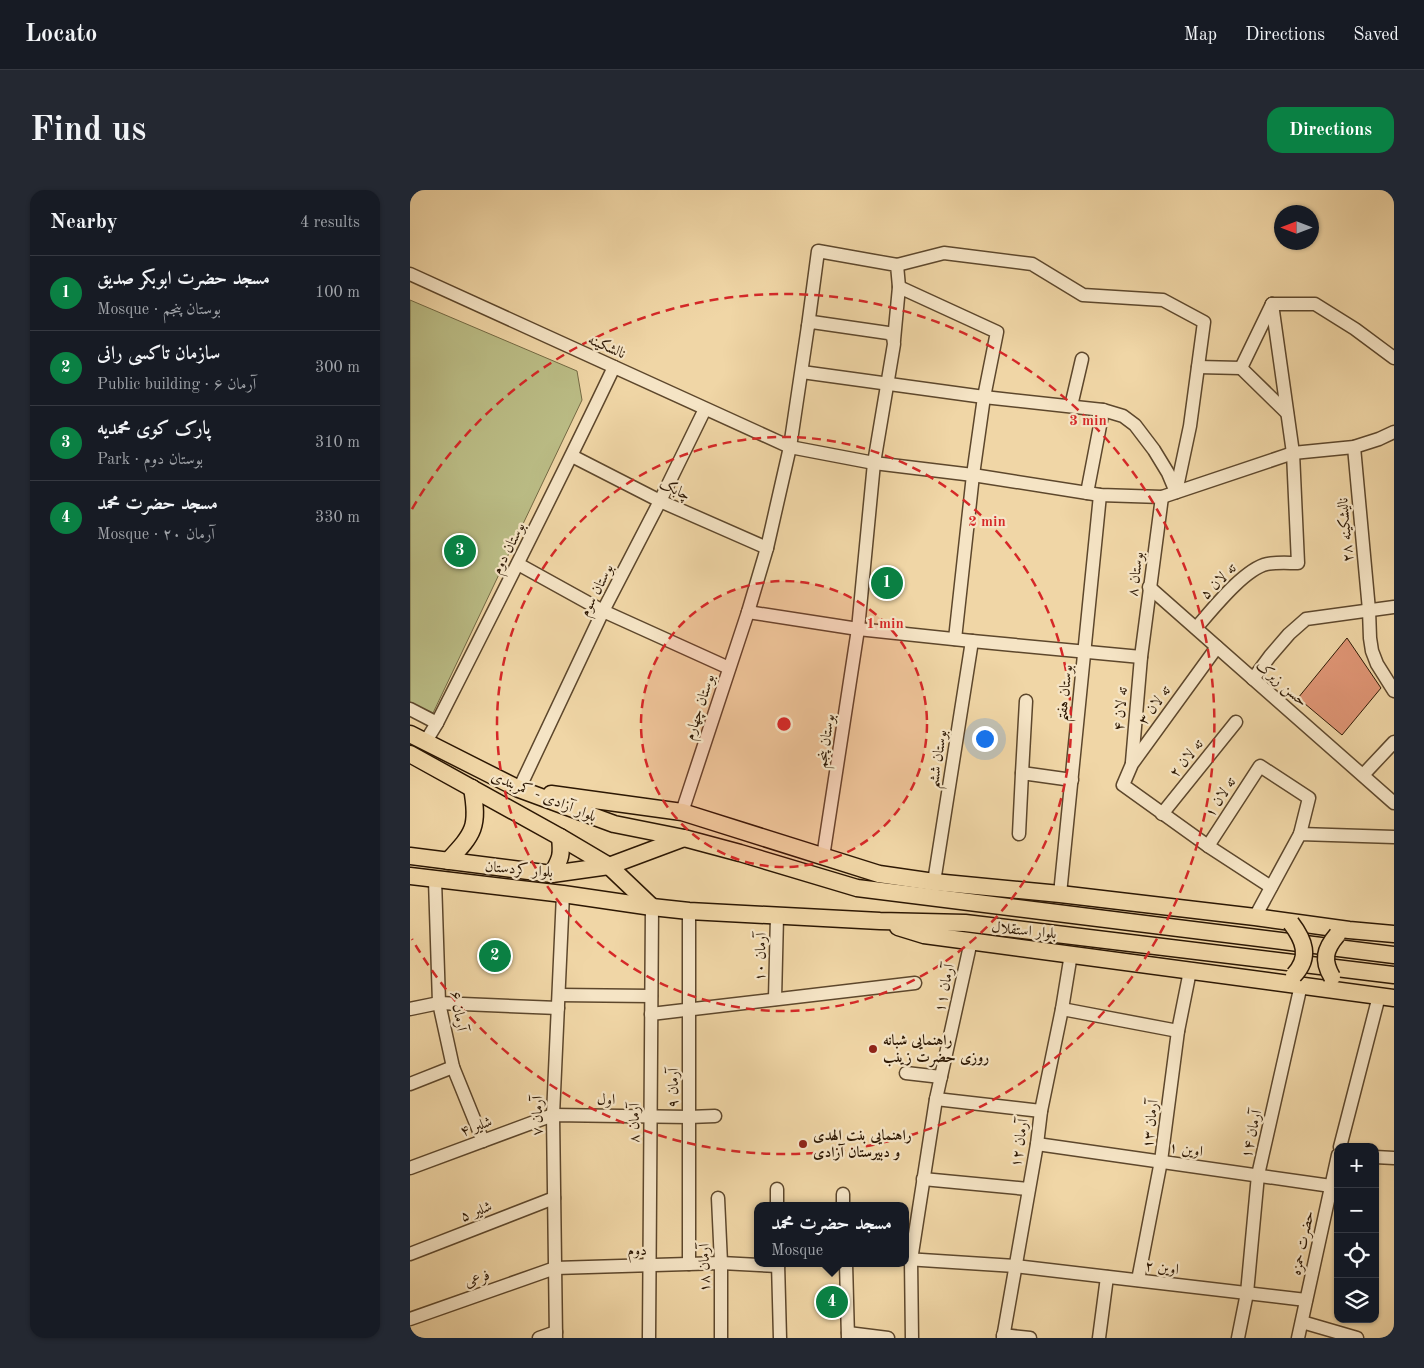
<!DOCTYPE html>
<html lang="en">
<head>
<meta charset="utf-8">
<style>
  body { margin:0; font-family:"Old Standard TT",Amiri,serif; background:#242831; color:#f1f3f6 }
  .controls { position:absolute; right:15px; bottom:15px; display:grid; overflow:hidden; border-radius:10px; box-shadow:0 1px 4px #0004 }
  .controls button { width:45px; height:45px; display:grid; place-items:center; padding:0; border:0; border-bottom:1px solid #363941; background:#171b24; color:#f1f3f6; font:25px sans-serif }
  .compass { position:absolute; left:864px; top:15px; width:45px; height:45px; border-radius:50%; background:#171b24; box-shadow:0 1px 4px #0004; rotate:270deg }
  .you { position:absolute; left:574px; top:548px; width:18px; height:18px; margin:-12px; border:4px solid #fff; border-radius:50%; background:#1a73e8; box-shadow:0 0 0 8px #1a73e833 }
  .badge { display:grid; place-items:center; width:32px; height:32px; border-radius:50%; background:#0b8043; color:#fff; font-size:16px; font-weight:700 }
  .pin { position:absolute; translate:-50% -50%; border:2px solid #fff; box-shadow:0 1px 5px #0006 }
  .popup { position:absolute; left:344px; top:1012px; width:155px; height:65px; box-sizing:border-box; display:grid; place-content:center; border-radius:10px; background:#171b24; filter:drop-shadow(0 1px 4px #0005); font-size:16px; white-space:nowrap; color:#9ea1a6 }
  .popup b { font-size:19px; color:#f1f3f6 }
  .popup::after { content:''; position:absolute; left:50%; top:100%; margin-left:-10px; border:10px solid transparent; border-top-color:#171b24 }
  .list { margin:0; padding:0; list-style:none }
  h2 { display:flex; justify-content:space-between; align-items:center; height:65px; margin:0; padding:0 20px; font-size:21px }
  h2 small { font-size:16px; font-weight:400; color:#9ea1a6 }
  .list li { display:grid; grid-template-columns:32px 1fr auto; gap:15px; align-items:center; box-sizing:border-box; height:75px; padding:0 20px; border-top:1px solid #363941 }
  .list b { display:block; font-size:19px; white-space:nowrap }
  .list p { margin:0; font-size:16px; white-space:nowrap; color:#9ea1a6 }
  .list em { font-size:16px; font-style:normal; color:#9ea1a6 }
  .icon { flex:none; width:28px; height:28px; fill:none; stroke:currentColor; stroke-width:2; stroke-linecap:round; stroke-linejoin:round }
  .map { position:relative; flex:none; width:984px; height:1148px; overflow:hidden; border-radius:15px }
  header { display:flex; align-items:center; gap:30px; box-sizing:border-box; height:70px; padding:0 25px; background:#171b24; border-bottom:1px solid #363941 }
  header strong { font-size:24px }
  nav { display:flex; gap:28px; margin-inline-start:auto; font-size:18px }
  .intro { display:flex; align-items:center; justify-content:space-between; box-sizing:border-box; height:120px; padding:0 30px }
  h1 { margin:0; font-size:35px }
  .button { padding:12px 22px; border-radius:15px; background:#0b8043; color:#fff; font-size:18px; font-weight:700 }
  main { display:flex; gap:30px; padding:0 30px }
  aside { flex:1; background:#171b24; border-radius:15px; box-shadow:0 1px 4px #0004 }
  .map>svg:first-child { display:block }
  .green { fill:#bbbd86; stroke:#746a44 }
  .building { fill:#e09575; stroke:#2c1703 }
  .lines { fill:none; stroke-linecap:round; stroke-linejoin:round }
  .minor-casing { stroke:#5d472c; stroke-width:15 }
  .major-casing { stroke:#2c1703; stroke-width:19 }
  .minor { stroke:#f5e4c5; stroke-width:12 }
  .major { stroke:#f0d6a6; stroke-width:16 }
  .major-bridge-casing { stroke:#2c1703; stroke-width:19; stroke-linecap:butt }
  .major-bridge { stroke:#f0d6a6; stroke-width:16 }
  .ring { fill:none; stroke:#d62828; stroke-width:2.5; stroke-dasharray:9 6 }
  .poi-dot { fill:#8f2418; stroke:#f5e4c5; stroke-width:2 }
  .labels { text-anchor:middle; stroke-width:4.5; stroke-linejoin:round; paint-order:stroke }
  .street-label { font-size:15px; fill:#2c1703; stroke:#f5e4c5 }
  .poi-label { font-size:15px; font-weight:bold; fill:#2c1703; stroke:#f5e4c5; text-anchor:start }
  .centre { fill:#d62828; stroke:#f5e4c5; stroke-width:2.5 }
  .ring-label { font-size:15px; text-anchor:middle; font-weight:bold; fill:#d62828; stroke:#f5e4c5; stroke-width:4.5; stroke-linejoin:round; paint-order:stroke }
</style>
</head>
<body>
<header>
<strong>Locato</strong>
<nav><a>Map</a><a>Directions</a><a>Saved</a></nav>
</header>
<div class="intro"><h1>Find us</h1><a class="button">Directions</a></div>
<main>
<aside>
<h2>Nearby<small>4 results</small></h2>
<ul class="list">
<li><span class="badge">1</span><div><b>مسجد حضرت ابوبکر صدیق</b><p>Mosque · بوستان پنجم</p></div><em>100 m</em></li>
<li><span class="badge">2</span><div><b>سازمان تاکسی رانی</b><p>Public building · آرمان ۶</p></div><em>300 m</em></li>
<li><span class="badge">3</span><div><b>پارک کوی محمدیه</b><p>Park · بوستان دوم</p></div><em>310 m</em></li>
<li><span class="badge">4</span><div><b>مسجد حضرت محمد</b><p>Mosque · آرمان ۲۰</p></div><em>330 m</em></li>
</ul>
</aside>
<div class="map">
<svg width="984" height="1148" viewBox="0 0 984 1148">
  <rect width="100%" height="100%" fill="#f0d6a6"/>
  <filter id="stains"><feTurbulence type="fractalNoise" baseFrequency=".004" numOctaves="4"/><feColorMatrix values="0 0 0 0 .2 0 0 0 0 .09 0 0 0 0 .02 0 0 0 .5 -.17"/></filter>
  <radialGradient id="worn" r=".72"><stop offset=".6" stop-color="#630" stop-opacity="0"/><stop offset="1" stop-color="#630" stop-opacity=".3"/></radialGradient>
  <path class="green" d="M0,110l167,71 5,29 -149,313 -23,-11z"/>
  <path class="building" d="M937,448l34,50 -39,47 -44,-37z"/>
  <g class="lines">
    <g class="minor-casing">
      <g id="minor">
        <path d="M487,75l47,-12 88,11 51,31 80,5 41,22 -14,104 -14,66"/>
        <path d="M0,84l380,173 84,16 99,12 127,20 62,2 131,-44 61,-6 25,-8 15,-7"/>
        <path d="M862,114h43l40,25 39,29"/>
        <path d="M398,136l10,-75 79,14 2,22"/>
        <path d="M484,150l5,-53 98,45 -13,65 -11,78 -18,164"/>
        <path d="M788,177l43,1 31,-64"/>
        <path d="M831,178l46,45"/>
        <path d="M392,182l182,25 119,13 20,6 12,9 19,25 14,23 8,19"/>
        <path d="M661,216l11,-47"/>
        <path d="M944,257l15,163 1,28 2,13 5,13 17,27"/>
        <path d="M162,266l88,45 107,47"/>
        <path d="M677,303l16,-83"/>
        <path d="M108,374l85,47 126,57"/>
        <path d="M739,397l245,216"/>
        <path d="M338,422l110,17 114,12 169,16"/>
        <path d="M786,438c16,-18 48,-59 71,-64 9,-2 21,-1 31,-1l-5,-110 -21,-149"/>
        <path d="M807,457l-85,117 -9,21 85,61 63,41"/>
        <path d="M843,489l17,-23 19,-22 17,-15 88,-12"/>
        <path d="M0,519l27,14"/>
        <path d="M16,551l11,-18c60,-118 120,-236 177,-356"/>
        <path d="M722,572l9,-105 21,-160"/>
        <path d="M612,583l4,-72"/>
        <path d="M953,585l31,-33"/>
        <path d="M109,599l84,-178 57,-110 45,-92"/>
        <path d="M272,622l66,-200 19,-64 23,-101 18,-121 4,-4 76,11 5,3 1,8 -20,119 -16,166 -35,228"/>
        <path d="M752,624l74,-92"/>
        <path d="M609,644l3,-61 50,7"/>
        <path d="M798,656l52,-80 49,32 -9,36"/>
        <path d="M25,690l4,123 14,64 30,74"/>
        <path d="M524,692l38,-241"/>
        <path d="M650,704l40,-399"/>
        <path d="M279,721v353"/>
        <path d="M845,727l45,-83 94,3"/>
        <path d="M149,805l92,1"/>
        <path d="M365,809l2,-83"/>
        <path d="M0,819l29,-6 119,5"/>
        <path d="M652,819l116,22"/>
        <path d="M241,824l264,-31"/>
        <path d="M496,883l35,4"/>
        <path d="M0,894l43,-17"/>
        <path d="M526,909l105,12"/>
        <path d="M627,954l294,42"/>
        <path d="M930,957l39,-151"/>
        <path d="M965,967l19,1"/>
        <path d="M0,978l143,-53 136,2 26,-1"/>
        <path d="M513,989l105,10"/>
        <path d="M367,999v17"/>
        <path d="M433,1004v12"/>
        <path d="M308,1008l3,65v75"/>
        <path d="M0,1064l144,-56"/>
        <path d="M496,1069l109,7 291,34"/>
        <path d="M368,1073l2,75"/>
        <path d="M436,1073l2,75"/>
        <path d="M728,1090l23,-119 17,-130 12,-60"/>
        <path d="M0,1129l145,-51 166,-5 57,3"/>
        <path d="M892,1132l55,16"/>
        <path d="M438,1143l40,5"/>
        <path d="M593,1145l27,3"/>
        <path d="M129,1148l17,-6"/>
        <path d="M146,1148l-3,-223 10,-221"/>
        <path d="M239,1148l3,-431"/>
        <path d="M502,1148l-1,-78 25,-161 35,-158"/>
        <path d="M593,1148l34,-194 4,-33 21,-102 9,-55"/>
        <path d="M689,1148l8,-61"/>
        <path d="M828,1148l9,-45 11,-118 43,-190"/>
        <path d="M888,1148l40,-183"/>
      </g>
    </g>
    <g class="major-casing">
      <g id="major">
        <path d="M0,544l109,55 95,35 70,14 56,15 117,35 537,67"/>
        <path d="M0,564l150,83 49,29 43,41"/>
        <path d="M141,604l131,18 197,62 55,8 126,12 195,23 94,13 45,4"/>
        <path d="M0,666l142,18 57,-8 75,-28"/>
        <path d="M38,671c26,-28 31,-34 24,-73"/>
        <path d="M142,684c9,-16 10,-19 8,-37"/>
        <path d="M0,686l153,18 89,13 37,4 191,10 85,2 429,52"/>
        <path d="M488,737l26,8 470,63"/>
      </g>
    </g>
    <use href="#minor" class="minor"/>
    <use href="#major" class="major"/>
    <g class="major-bridge-casing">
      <g id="major-bridge">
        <path d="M881,733c13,17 20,34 3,52"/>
        <path d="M922,787c-10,-17 -7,-28 5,-42"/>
      </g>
    </g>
    <use href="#major-bridge" class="major-bridge"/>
  </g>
  <circle cx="374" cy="534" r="143" fill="#d62828" fill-opacity=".12"/>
  <g class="ring">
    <circle cx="374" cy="534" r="143"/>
    <circle cx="374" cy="534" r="287"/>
    <path d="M2 319A430 430 0 1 1 2 749"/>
  </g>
  <g class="poi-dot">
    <circle cx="463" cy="859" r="5"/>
    <circle cx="393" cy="954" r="5"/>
  </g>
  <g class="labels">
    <g class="street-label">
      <text transform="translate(197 156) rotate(24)" y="5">نالشکینه</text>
      <text transform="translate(265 299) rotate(25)" y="5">چابک</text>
      <text transform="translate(935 340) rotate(-95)" y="5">نالیشکینه ۲۸</text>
      <text transform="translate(98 358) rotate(-63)" y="5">بوستان دوم</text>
      <text transform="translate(725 384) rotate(-82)" y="5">بوستان ۸</text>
      <text transform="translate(808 391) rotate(-45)" y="5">ته لان ۵</text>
      <text transform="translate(186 400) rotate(-63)" y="5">بوستان سوم</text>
      <text transform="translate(872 493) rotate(41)" y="5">حسن زیرک</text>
      <text transform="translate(654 503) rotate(-84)" y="5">بوستان هفتم</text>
      <text transform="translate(744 515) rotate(-54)" y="5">ته لان ۳</text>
      <text transform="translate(289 517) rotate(-72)" y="5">بوستان چهارم</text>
      <text transform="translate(710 519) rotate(-85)" y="5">ته لان ۴</text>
      <text transform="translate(415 551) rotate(-81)" y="5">بوستان پنجم</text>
      <text transform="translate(776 568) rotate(-51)" y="5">ته لان ۲</text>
      <text transform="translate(527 569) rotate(-81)" y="5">بوستان ششم</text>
      <text transform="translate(134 606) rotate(22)" y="5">بلوار آزادی - کمربندی</text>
      <text transform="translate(810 607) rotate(-57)" y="5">ته لان ۱</text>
      <text transform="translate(109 679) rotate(5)" y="5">بلوار کردستان</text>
      <text transform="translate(614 740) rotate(6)" y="5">بلوار استقلال</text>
      <text transform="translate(350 767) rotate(-88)" y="5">آرمان ۱۰</text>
      <text transform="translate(534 798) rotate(-78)" y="5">آرمان ۱۱</text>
      <text transform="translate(49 821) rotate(81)" y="5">آرمان ۶</text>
      <text transform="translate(263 898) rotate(-90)" y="5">آرمان ۹</text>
      <text x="196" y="914">اول</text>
      <text transform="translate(127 926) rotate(-89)" y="5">آرمان ۷</text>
      <text transform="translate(224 933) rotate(-90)" y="5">آرمان ۸</text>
      <text transform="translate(740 934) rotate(-83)" y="5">آرمان ۱۳</text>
      <text transform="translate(66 936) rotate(-20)" y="5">شلیر ۴</text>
      <text transform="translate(841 944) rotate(-77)" y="5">آرمان ۱۴</text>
      <text transform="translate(609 953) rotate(-81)" y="5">آرمان ۱۲</text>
      <text transform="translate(776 959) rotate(8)" y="5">اوین ۱</text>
      <text transform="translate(66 1021) rotate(-21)" y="5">شلیر ۵</text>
      <text transform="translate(892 1053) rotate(-78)" y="5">حضرت حمزه</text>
      <text transform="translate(227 1060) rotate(-2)" y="5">دوم</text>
      <text transform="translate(752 1077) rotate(7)" y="5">اوین ۲</text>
      <text transform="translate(294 1078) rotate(-91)" y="5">آرمان ۱۸</text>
      <text transform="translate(67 1088) rotate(-19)" y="5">فرعی</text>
    </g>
    <g class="poi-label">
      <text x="473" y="855">راهنمایی شبانه<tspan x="473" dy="17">روزی حضرت زینب</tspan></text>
      <text x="403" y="950">راهنمایی بنت الهدی<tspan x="403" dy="17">و دبیرستان آزادی</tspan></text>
    </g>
  </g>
  <circle cx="374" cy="534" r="8" class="centre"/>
  <g class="ring-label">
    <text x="678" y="235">3 min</text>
    <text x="577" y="336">2 min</text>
    <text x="475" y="438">1 min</text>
  </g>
  <rect width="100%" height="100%" filter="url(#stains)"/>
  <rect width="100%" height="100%" fill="url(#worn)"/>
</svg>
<div class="controls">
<button>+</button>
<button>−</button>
<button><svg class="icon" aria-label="locate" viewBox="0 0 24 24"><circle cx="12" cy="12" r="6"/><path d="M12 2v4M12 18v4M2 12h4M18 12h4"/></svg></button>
<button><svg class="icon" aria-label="layers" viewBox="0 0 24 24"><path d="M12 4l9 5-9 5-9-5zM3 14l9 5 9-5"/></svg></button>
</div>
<svg class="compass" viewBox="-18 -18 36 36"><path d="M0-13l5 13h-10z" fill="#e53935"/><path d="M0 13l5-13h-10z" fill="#9ea1a6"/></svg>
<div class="you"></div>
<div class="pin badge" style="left:477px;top:393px">1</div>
<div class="pin badge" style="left:85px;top:766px">2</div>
<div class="pin badge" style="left:50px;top:361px">3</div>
<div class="pin badge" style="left:422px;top:1112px">4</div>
<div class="popup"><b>مسجد حضرت محمد</b>Mosque</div>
</div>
</main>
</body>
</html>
